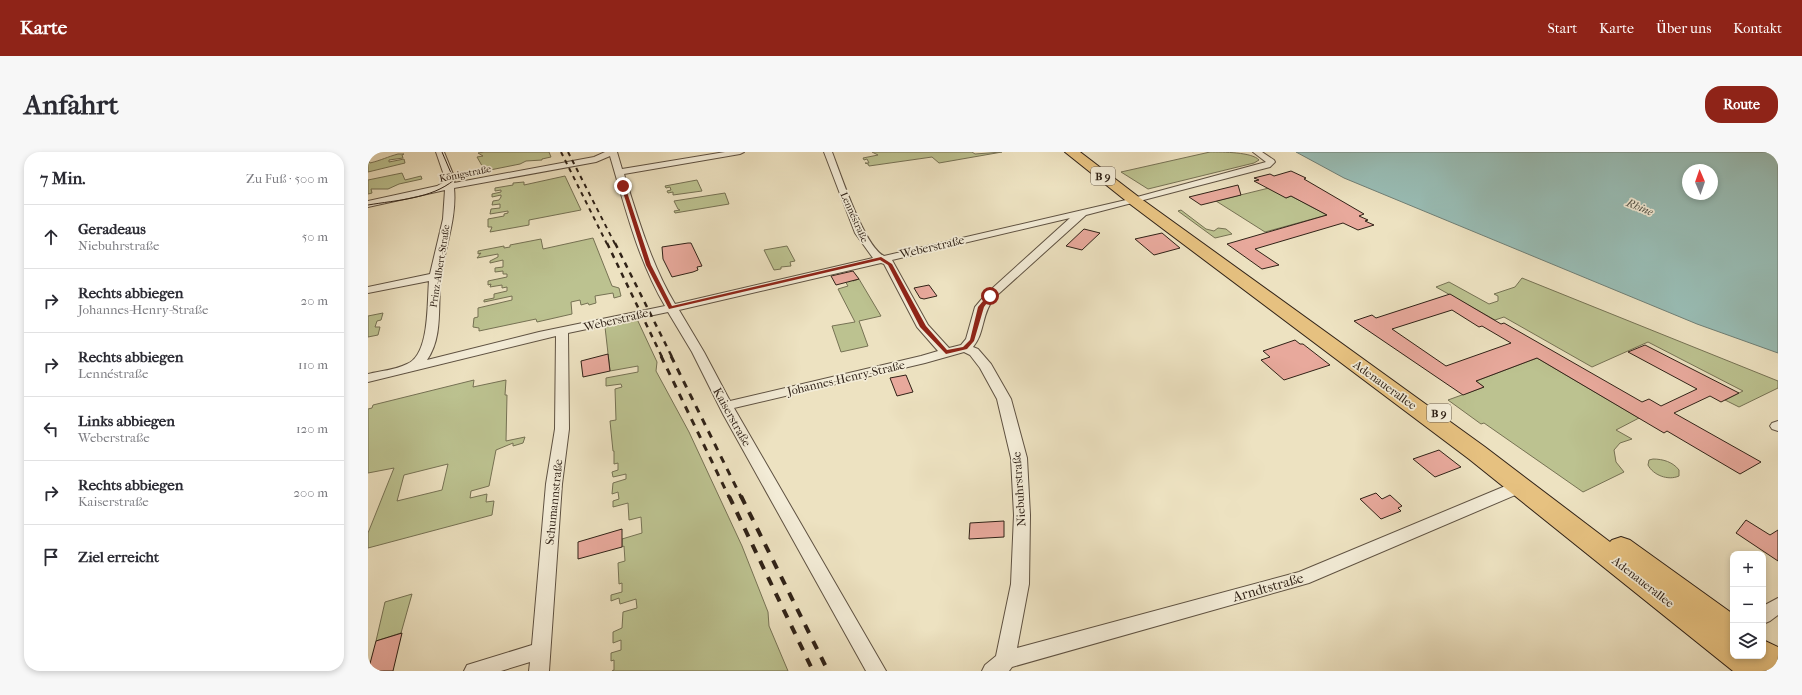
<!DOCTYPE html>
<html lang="de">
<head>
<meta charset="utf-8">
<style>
  body { margin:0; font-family:"IM FELL French Canon",serif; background:#f7f7f7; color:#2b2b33 }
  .controls { position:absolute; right:12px; bottom:12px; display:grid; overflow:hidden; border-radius:8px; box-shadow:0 2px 6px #0003 }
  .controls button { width:36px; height:36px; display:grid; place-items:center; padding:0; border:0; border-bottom:1px solid #e1e1e2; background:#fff; color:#2b2b33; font:20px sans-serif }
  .compass { position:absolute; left:1314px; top:12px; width:36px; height:36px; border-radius:50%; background:#fff; box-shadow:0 2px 6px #0003; rotate:358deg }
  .stop { position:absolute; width:12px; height:12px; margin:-9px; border:3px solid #8f2418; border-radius:50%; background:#fff }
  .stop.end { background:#8f2418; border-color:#fff; box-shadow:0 1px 4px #0008 }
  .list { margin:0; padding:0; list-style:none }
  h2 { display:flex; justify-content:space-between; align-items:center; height:52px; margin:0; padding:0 16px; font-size:17px }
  h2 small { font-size:13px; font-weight:400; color:#7c7c81 }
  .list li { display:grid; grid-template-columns:26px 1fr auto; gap:12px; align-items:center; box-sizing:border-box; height:64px; padding:0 16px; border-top:1px solid #e1e1e2 }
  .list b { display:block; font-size:15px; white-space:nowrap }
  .list p { margin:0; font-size:13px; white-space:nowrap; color:#7c7c81 }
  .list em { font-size:13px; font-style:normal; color:#7c7c81 }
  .icon { flex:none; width:22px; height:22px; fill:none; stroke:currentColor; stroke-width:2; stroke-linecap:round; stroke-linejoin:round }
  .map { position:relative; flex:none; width:1410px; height:519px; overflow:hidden; border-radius:16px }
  header { display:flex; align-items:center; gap:24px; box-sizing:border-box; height:56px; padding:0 20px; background:#8f2418; color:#fff }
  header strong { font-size:19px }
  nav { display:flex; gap:22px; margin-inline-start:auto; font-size:14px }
  .intro { display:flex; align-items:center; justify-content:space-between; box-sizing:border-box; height:96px; padding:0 24px }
  h1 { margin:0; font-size:28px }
  .button { padding:10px 18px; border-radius:16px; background:#8f2418; color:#fff; font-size:14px; font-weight:700 }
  main { display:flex; gap:24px; padding:0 24px }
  aside { flex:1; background:#fff; border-radius:16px; box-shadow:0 2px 6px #0003 }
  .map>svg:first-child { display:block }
  .green { fill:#bcc290; stroke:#767254; fill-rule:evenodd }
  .water { fill:#99bdb5; stroke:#6f7f76; fill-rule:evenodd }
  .building { fill:#e8a99c; stroke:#302217; fill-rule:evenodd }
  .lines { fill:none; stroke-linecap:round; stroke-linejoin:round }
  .street-casing { stroke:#5f5242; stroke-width:2 }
  .primary-casing { stroke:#302217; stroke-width:2 }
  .street { fill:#f3ecd7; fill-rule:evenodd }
  .primary { fill:#e6c180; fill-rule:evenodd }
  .tram { stroke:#302217; stroke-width:1 }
  .rail-far3 { stroke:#302217; stroke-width:2; stroke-dasharray:4.5 4.5; stroke-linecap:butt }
  .rail-far2 { stroke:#302217; stroke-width:2.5; stroke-dasharray:5.5 5.5; stroke-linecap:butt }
  .rail-far1 { stroke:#302217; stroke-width:3; stroke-dasharray:7 7; stroke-linecap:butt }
  .rail { stroke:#302217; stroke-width:4; stroke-dasharray:9 9; stroke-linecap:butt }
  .route { fill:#8f2418 }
  .labels { text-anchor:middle; stroke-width:3.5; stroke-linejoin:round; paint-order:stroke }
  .far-street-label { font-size:10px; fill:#302217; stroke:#f3ecd7 }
  .shield { fill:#f3ecd7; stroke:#6a5f51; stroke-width:1 }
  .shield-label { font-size:11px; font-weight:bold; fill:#302217 }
  .far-water-label { font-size:11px; font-style:italic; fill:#505046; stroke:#f3ecd7 }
  .street-label { font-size:12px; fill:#302217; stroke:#f3ecd7 }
  .near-street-label { font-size:14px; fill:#302217; stroke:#f3ecd7 }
</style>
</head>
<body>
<header>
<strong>Karte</strong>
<nav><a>Start</a><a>Karte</a><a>Über uns</a><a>Kontakt</a></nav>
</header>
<div class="intro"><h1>Anfahrt</h1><a class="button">Route</a></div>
<main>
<aside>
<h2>7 Min.<small>Zu Fuß · 500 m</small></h2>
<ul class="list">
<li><svg class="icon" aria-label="ahead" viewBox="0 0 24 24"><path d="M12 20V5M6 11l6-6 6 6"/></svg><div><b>Geradeaus</b><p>Niebuhrstraße</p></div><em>50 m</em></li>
<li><svg class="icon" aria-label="right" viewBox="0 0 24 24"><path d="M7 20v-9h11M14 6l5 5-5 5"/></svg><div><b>Rechts abbiegen</b><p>Johannes-Henry-Straße</p></div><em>20 m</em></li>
<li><svg class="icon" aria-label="right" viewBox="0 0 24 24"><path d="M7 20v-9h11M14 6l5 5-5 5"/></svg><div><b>Rechts abbiegen</b><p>Lennéstraße</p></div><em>110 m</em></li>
<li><svg class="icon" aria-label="left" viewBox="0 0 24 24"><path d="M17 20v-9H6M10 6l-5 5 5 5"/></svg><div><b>Links abbiegen</b><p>Weberstraße</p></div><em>120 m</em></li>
<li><svg class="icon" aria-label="right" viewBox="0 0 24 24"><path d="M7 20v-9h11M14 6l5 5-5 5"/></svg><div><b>Rechts abbiegen</b><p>Kaiserstraße</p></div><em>200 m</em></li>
<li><svg class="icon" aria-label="arrive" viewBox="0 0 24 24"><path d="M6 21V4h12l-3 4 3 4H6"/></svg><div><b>Ziel erreicht</b></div></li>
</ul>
</aside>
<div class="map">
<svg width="1410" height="519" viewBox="0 0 1410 519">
  <rect width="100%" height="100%" fill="#ede2c1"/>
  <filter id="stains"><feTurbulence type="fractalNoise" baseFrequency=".005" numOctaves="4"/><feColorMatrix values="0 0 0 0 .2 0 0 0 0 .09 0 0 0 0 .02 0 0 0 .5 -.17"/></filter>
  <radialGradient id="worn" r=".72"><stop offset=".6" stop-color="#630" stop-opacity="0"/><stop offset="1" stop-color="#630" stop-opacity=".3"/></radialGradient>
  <g class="green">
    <path d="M116,0h65l2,5 -9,2v1l-16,1 -6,3 -35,7 -8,-14 6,-1 -5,-3z"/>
    <path d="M504,0h100l3,2 27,-2 -63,11 -7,-6 -63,9 -1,-2 -3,-1h4l-2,-4 -3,1 -1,-2 15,-3z"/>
    <path d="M842,0c13,0 42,0 49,8l-5,3 -106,26 -27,-17z"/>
    <path d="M30,2h6l-2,1 1,3 -14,2v2l15,-3 1,4 -37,9v-12l2,3c12,-3 17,-6 28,-9z"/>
    <path d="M34,21l3,7 16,-4 1,3 -23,5 -11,5h-17l1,4 -4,1v-14z"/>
    <path d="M197,24l16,34 -52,10v5l-39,7 2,-5h-4v-8l16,-3v-2l4,-1v-2l-18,3 1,-5 9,-1v-4l-8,1 1,-4 6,-1 2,-3v-2l-9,2v-3l9,-2v-2l-6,1v-3l18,-3v-2l11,-1v3z"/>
    <path d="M329,28l5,11 -29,4v-3l-5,1 -1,-2 4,-1 -1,-3 -4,1 -1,-2z"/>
    <path d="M905,35l13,11 5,-2 36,19 -62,17 -49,-31z"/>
    <path d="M357,41l4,11 -54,9 -1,-2 6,-1 -2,-1 -4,-8z"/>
    <path d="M813,58l25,19 8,2 4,-3 8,1 6,5 -17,4 -37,-27z"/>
    <path d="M225,86l19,48 7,2 2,8 -7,2 -1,-5 -18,3 1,7 -7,2 -1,-2 -7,2 -1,-5 -9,2 1,12 -35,8 -1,-3 -57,12v-3l-6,-1 1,-9 4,-1v-9l34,-8v-4l-28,6v-2l10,-2v-4l13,-3v-4l-5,1v-3l-12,2 1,-3 -3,1v-4l19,-4v-3h-4v-3l-8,1v-4l8,-1v-7l-13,3v-2l8,-4v-3l-21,4 4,-5 -3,1v-3l26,-5v2l6,-1v-2l31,-6 2,10z"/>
    <path d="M419,94l8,15 -5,1 1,4 -10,1v2l-7,1 -10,-20z"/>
    <path d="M1154,126l256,103v7l-39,19 -14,-7 18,-9 -95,-49 -56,25 -88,-50 -9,3 -59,-33 13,-5 40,22 9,-3v-5l-4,-2 21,-7z"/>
    <path d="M484,127l1,2 6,-2 22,37 -22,5 9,25 -27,6 -9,-26 23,-4 -17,-33 10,-3 -3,-5z"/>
    <path d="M15,161l-2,7 -4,1 -2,6h5l-2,8 -10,2v-21z"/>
    <path d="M269,167l20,43 -1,9 33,61 53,114 26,66 1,14 19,45h-176l2,-1v-10l-3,1v-8l10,-3v-10l-8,3v-11l9,-4 1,-16 14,-4 -1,-9 -16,5 -1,-6 -8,3v-6l11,-3v-9l-3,1 -1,-21 7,-2 -1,-15 -2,1v-8l20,-6 -1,-16 -12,3 -1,-17 -15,4v-6l6,-2 -1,-7 -6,2 1,-11 13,-4v-5l-13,3 -1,-5 6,-2v-7l-4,1v-13h-1l-3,-30 6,-1 -1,-31 7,-2 -1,-3 -15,2v-8l32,-6v-6l-28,5 -5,-44z"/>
    <path d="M1169,206l102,60 -23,12 16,9 -12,4 -6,7 2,12 8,10 -41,20 -99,-69 -3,1 -33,-24 36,-13 -8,-6z"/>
    <path d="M106,228l-1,7 33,-7 -1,15h2l-1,46 19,-4 -2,6 -10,3v-3l-17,7 -7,36 -18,5 -1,7 17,-4 -1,8 8,-1 -2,14 -124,33v-15l26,-65 -26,5v-64l4,-1 1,-3zM80,312l-6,26 -45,11 7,-26z"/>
    <path d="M1285,307c10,0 20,3 26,11v6c-11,5 -26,-1 -31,-11l1,-5z"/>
    <path d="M44,442l-11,39 -25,8 9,-39z"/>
  </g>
  <path class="water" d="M928,0h482v201l-81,-29 -353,-146zM1320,18h24v24h-24z"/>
  <g class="building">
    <path d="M923,19l15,7 -2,1 60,35 -5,2 9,4 -3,1 9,4 -16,5 -15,-7 -88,26 24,16 -17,4 -35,-25 100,-29 -36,-19 -5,2 -32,-17 5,-1 -5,-2 16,-4 4,2z"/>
    <path d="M870,33l3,10 -40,10 -12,-8z"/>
    <path d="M716,77l16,4 -18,17 -16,-4z"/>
    <path d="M794,81l18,15 -26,7 -19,-16z"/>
    <path d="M320,91h3l11,23 -5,1 1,3 -5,2 -21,5 -9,-18 -1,-12z"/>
    <path d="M485,119l6,8 -23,6 -5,-9z"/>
    <path d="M561,133l8,11 -13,3 -4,-1 -6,-10z"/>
    <path d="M1082,142l51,30 3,-1 138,79 7,-3 12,7 36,-17 -69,-37 17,-7 94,48 -18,9 -11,-6 -36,17 87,49 -21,12 -73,-43 -3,2 -127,-75 -61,23 8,6 -21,8 -109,-74 18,-6 4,3zM1084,158l27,17 3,-1 29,17 -65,23 -54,-37z"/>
    <path d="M927,188l5,4h3l27,21 -46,15 -23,-20 9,-3 -7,-6z"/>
    <path d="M240,202l2,17 -27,6 -2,-16z"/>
    <path d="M538,223l7,17 -16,4 -7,-18z"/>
    <path d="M1071,298l22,17 -26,10 -22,-18z"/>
    <path d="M1008,341l6,6 8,-4 12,11 -4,2 3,3 -20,8 -21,-20z"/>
    <path d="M1378,368l24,15 8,-5v31l-42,-28z"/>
    <path d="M636,369v16l-35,2 1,-16z"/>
    <path d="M254,377v18l-44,12v-17z"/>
    <path d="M34,481l-9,38h-25l8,-30z"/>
  </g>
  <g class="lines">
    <g class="street-casing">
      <g id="street">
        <path d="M68,0h8l11,27 -1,4 140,-26 11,-5h12l5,17 103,-17h19l-4,2 -116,20c14,44 27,90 51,130l198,-46 -18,-25 -31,-81h8c9,23 32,94 52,104l242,-56 140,-38 -13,-10h9l12,8 1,2 -5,5 -184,48 -92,83c-13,17 -9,35 -21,49l5,2 13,15 20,35 16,59 3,57 -1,69 -12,64 282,-76 216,-90 6,-1 6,1 2,4 -2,4 -218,93 -297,84 -3,4h-27l3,-6 11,-9 15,-72 3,-69 -3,-57 -14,-59 -17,-31 -10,-13 -6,-3 -39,11 -191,45 152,263h-20l-143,-257 -31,-62 -24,-40 -100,21 1,96 -7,55 -13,187h-20l1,-9 -29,9h-37l3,-6 65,-20 14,-161 9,-55 1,-93 -188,46v-8c12,-3 27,-4 39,-10 23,-9 20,-62 22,-83l-61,12v-6l62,-13 13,-55 2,-29 -77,17v-6l69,-15 9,-5zM242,4c15,51 28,104 55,150l-126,26 -112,28c17,-24 10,-57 14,-84 4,-29 16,-58 13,-88l142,-26zM702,66l-84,76 -11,13 -9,32 -5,6 -12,3 -21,-23 -36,-65zM513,111l3,1 33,63 21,24 -17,5 -191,45 -26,-49 -25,-42z"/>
        <path d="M1410,269v10l-6,-2 -2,-3 2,-3z"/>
        <path d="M1410,446v17l-8,6 -7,3v-18z"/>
      </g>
    </g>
    <g class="primary-casing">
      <path id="primary" d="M697,0h15l60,46 345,249 125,95 2,-2 9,-3 9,3 103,74v42h30v-16l15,7v24h-45l-264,-212 -339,-255z"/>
    </g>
    <use href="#street" class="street"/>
    <use href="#primary" class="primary"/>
    <path class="tram" d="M0,53c29,-5 63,-6 86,-25l-12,-28"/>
    <g class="rail-far3">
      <path d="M193,0l46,92"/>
      <path d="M200,0l47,92"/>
    </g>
    <g class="rail-far2">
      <path d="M239,91l55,114"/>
      <path d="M247,91l57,114"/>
    </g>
    <g class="rail-far1">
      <path d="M293,204l68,141"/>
      <path d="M303,204l70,141"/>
    </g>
    <g class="rail">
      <path d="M361,344l84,175"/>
      <path d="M373,344l87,175"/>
    </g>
  </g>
  <path class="route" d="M255,33l2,1 26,79 21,41 209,-49 11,7 34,62 21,24 16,-3 7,-7 8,-33 10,-12 4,1 -8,11 -10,34 -7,8 -21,5 -26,-27 -32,-62 -8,-5 -211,49 -23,-44 -25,-79z"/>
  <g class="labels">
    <g class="far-street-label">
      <text transform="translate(97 21) rotate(-11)" y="4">Königstraße</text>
      <text transform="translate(487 65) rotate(66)" y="4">Lennéstraße</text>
      <text transform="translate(71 114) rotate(-81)" y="4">Prinz-Albert-Straße</text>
    </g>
    <g class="shield">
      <rect x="723" y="15" width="24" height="18" rx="3"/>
      <rect x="1059" y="252" width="24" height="18" rx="3"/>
    </g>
    <g class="shield-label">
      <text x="735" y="28">B 9</text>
      <text x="1071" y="265">B 9</text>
    </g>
    <g class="far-water-label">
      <text transform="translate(1272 55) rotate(22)" y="4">Rhine</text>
    </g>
    <g class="street-label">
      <text transform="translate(564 95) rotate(-13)" y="4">Weberstraße</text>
      <text transform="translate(248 168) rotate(-13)" y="4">Weberstraße</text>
      <text transform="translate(478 226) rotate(-13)" y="4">Johannes-Henry-Straße</text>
      <text transform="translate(1017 233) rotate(36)" y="4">Adenauerallee</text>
      <text transform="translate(364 265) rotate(61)" y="4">Kaiserstraße</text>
      <text transform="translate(651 337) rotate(-94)" y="4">Niebuhrstraße</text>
      <text transform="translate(186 350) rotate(-84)" y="4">Schumannstraße</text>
      <text transform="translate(1275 430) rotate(38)" y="4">Adenauerallee</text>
    </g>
    <g class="near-street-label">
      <text transform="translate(900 435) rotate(-16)" y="5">Arndtstraße</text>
    </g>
  </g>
  <rect width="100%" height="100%" filter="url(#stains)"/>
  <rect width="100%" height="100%" fill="url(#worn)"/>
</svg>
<div class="controls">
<button>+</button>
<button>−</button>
<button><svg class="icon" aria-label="layers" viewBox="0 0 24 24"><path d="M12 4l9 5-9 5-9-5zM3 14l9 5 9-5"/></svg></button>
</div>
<svg class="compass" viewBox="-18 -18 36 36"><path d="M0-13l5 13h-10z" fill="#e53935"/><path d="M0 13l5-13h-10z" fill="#7c7c81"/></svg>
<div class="stop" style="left:622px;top:144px"></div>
<div class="stop end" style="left:255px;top:34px"></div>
</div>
</main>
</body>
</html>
